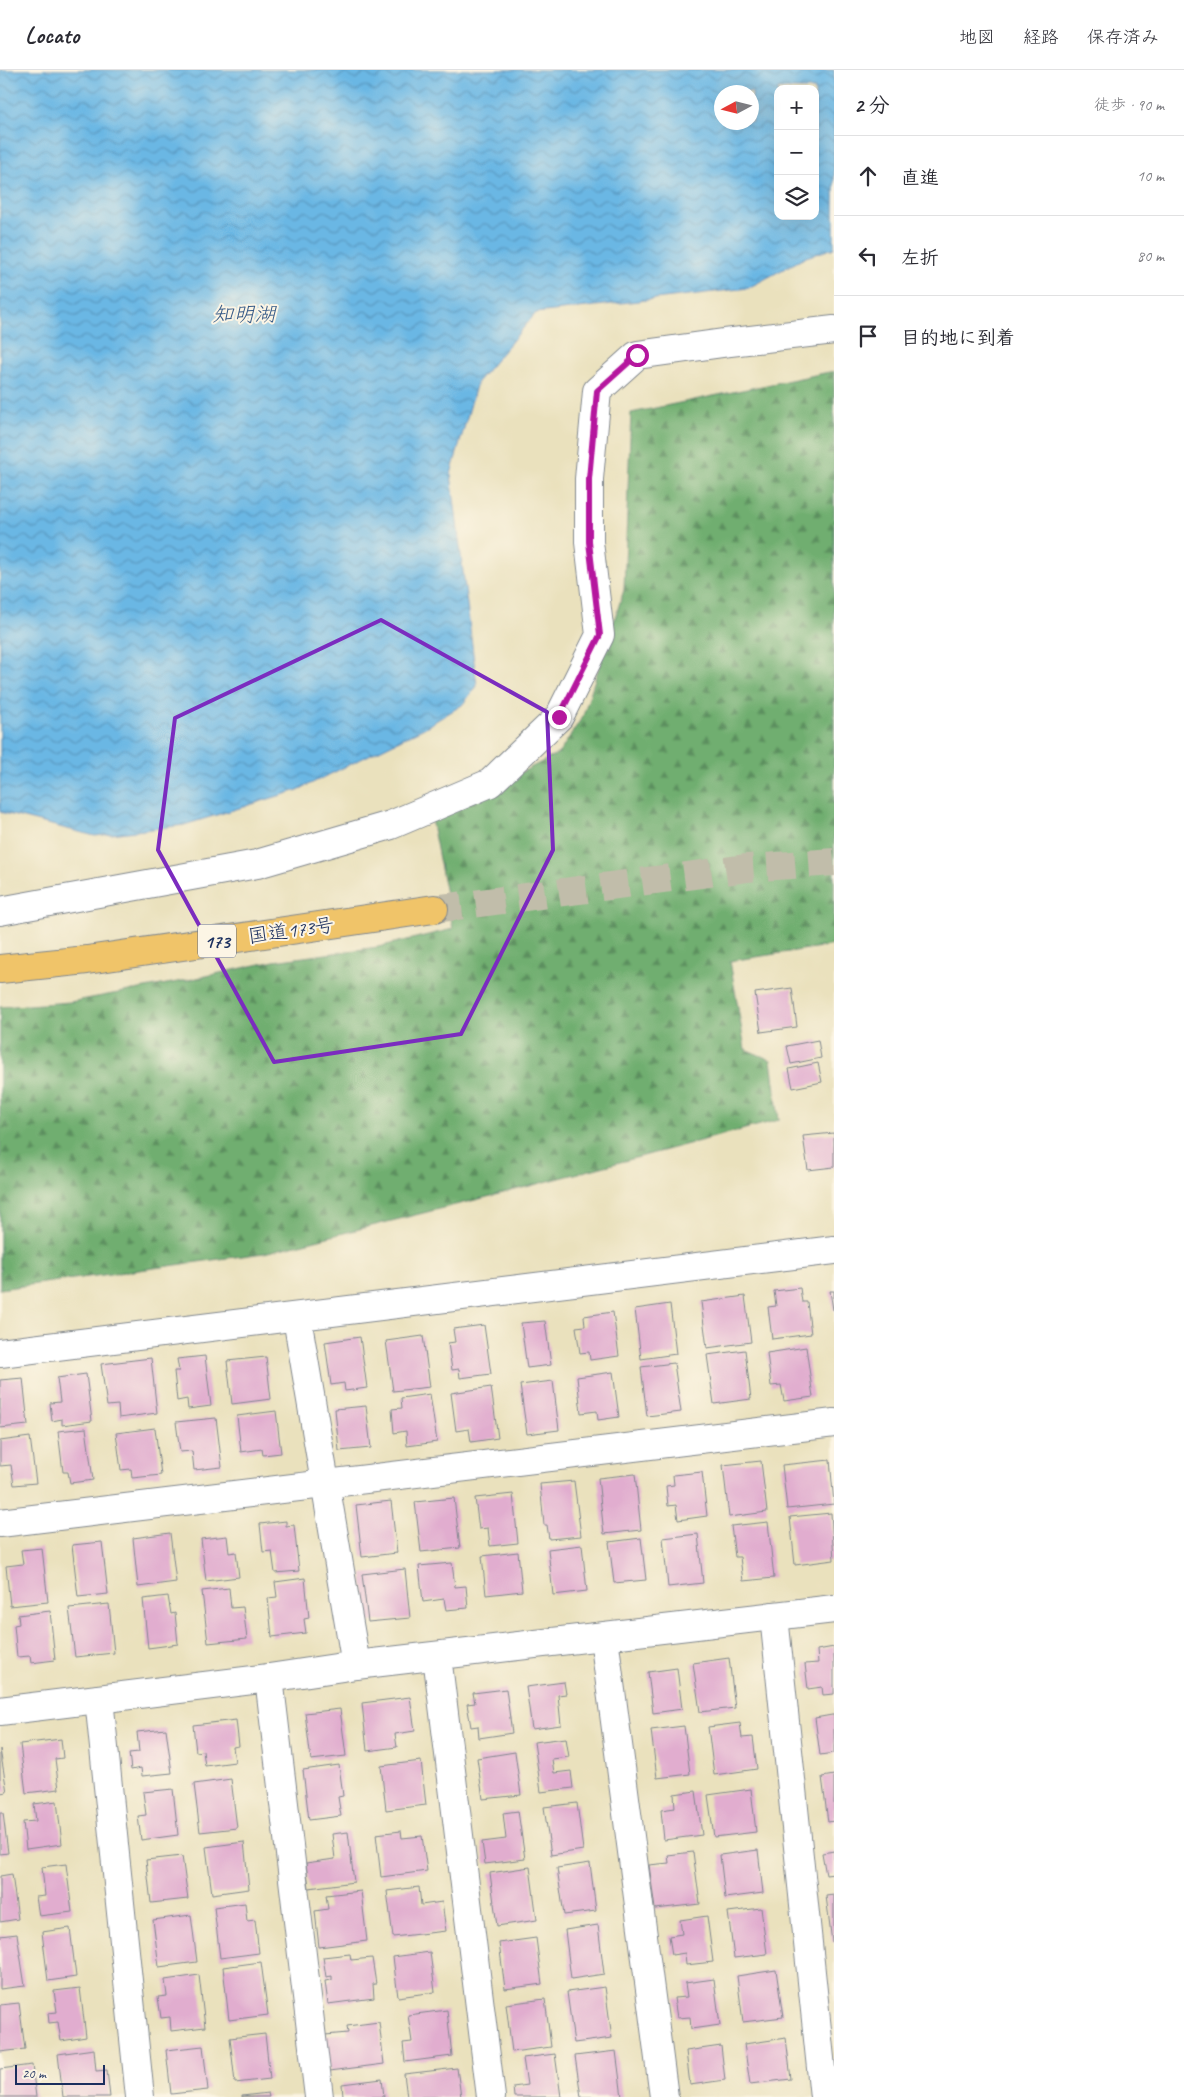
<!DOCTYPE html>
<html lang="ja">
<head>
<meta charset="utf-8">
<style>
  body { margin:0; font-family:Caveat,"Klee One",sans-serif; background:#f2f2f3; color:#2b2b33 }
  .controls { position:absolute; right:15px; top:15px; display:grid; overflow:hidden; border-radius:10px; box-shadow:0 5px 20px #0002 }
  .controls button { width:45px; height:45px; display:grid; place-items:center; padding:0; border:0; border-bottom:1px solid #e1e1e2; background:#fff; color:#2b2b33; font:25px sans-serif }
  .compass { position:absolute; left:714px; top:15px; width:45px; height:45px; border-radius:50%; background:#fff; box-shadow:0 5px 20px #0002; rotate:263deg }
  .scale { position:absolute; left:15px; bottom:12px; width:90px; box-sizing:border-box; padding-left:5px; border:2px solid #1b2f5e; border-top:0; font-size:14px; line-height:18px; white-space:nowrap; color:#1b2f5e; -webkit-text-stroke:4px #fcf5e5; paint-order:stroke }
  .stop { position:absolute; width:15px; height:15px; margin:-11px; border:4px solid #b5179e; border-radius:50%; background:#fff }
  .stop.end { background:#b5179e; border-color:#fff; box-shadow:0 1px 5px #0008 }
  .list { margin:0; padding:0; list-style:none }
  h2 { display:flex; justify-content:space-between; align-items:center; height:65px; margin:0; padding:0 20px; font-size:21px }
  h2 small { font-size:16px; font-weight:400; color:#7c7c81 }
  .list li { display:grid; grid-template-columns:32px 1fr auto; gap:15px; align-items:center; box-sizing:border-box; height:80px; padding:0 20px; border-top:1px solid #e1e1e2 }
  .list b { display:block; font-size:19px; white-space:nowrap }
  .list em { font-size:16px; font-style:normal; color:#7c7c81 }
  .icon { flex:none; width:28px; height:28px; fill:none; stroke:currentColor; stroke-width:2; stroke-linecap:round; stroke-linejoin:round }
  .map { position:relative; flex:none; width:834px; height:2027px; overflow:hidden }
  header { display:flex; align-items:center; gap:30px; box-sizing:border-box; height:70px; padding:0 25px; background:#fff; border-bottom:1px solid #e1e1e2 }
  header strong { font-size:24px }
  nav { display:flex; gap:28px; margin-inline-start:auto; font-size:18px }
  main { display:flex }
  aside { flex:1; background:#fff }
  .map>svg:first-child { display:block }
  .forest { fill:url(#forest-firs); stroke:#466e66 }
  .water { fill:url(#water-waves); stroke:#4373a1; fill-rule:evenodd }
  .building { fill:#e1adcf }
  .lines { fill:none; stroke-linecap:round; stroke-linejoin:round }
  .highway-tunnel { stroke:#c1bdaa; stroke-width:28; stroke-dasharray:28 14; stroke-linecap:butt }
  .minor-casing { stroke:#82888e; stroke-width:30 }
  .highway-casing { stroke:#82888e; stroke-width:30 }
  .minor { stroke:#fff; stroke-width:28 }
  .highway { stroke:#f0c469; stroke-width:28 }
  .route { stroke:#b5179e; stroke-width:6 }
  .marked { fill:none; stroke:#7b2cbf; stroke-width:4; stroke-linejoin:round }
  .labels { text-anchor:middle; stroke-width:4; stroke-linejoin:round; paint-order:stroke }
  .shield { fill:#fcf5e5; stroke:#5e6a86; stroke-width:1 }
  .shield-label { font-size:19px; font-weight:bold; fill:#1b2f5e }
  .street-label { font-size:20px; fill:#1b2f5e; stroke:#fcf5e5 }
  .water-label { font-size:21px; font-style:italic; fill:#335886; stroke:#fcf5e5 }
</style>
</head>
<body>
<header>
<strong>Locato</strong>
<nav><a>地図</a><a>経路</a><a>保存済み</a></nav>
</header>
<main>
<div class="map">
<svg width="834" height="2027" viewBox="0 0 834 2027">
  <defs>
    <pattern id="forest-firs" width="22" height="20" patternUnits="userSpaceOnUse" patternTransform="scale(1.25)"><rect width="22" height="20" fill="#70ae6f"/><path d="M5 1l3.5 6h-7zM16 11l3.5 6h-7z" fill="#5b8e5e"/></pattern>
    <pattern id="water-waves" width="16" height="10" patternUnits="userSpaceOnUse" patternTransform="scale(1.25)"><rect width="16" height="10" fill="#6bb7e4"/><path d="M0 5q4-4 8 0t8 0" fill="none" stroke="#5795bc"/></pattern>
  </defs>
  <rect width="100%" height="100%" fill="#fcf5e5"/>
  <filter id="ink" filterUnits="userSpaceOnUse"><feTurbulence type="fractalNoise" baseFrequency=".02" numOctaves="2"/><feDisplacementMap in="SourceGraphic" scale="10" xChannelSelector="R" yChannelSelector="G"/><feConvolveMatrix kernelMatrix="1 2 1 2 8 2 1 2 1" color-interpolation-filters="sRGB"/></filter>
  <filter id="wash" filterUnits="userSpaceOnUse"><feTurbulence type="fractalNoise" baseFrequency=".0096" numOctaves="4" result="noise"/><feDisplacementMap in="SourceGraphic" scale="20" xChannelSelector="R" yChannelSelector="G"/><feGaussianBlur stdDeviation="1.12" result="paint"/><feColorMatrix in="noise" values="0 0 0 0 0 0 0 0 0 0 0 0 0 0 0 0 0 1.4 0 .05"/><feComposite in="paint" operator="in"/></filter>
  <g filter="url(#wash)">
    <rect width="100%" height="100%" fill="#eae1bd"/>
    <path class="forest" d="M834,301v574l-104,16 15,88 26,11 8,60 -272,72 -243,61 -264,36v-282l70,-5 118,-22 86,-19 104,-14 75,-18 -22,-110 128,-66 24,-37 41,-126 7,-177z"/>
    <path class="water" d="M0,0h834v178l-28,9 -58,31 -212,25 -59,69 -26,92 26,212 -15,19 -38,23 -126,62 -114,35 -89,11 -95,-24zM778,19h37v127h-37zM722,22h30v30h-30z"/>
    <g id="blocks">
      <g class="building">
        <path d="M792,918l5,39 -36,5 -6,-39z"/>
        <path d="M818,970l3,18 -30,6 -4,-18z"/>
        <path d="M818,993l4,19 -29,6 -4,-19z"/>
        <path d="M834,1063v34l-26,3 -5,-34z"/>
        <path d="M800,1218l2,14h5l4,32 -39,5 -4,-32 8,-1 -2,-15z"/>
        <path d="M830,1221h4v19h-1z"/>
        <path d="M745,1226l6,46 -44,6 -6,-46z"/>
        <path d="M670,1234l6,50 -35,5 -6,-50z"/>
        <path d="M613,1242l6,44 -29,4 -1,-8 -9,1 -4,-26 9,-1 -1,-10z"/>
        <path d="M545,1251l6,44 -24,3 -6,-45z"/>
        <path d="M484,1255l7,49 -31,4 -1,-9 -7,1 -4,-27 7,-1 -2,-13z"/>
        <path d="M423,1266l7,51 -37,4 -7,-50z"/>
        <path d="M360,1267l7,51 -22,3 -1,-8 -13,2 -6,-43z"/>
        <path d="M806,1277l7,50 -29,4 -3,-16 -10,1 -4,-33z"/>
        <path d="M745,1280l6,49 -37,5 -7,-49z"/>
        <path d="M205,1286l6,50 -23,3 -1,-10 -10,2 -3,-30h5l-2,-12z"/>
        <path d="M266,1287l5,42 -39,5 -5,-43z"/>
        <path d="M151,1288l6,55 -38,5 -1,-13 -11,1 -6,-42z"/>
        <path d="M674,1293l7,49 -34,4 -6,-49z"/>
        <path d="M613,1302l6,45 -21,3 -1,-9 -16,2 -4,-36z"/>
        <path d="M86,1304l6,47 -30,4v-6l-10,2 -2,-18 10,-1 -3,-24z"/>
        <path d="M23,1308l5,47 -28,3v-48z"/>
        <path d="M553,1311l6,49 -32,4 -7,-49z"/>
        <path d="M491,1317l7,51 -27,4 -2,-13 -13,2 -5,-38z"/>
        <path d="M430,1324l7,48 -30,4 -1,-15 -12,2 -2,-24 10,-1 -1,-10z"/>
        <path d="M366,1336l5,42 -32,3 -4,-42z"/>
        <path d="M276,1341l5,42 -18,2 -1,-6 -21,3 -4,-36z"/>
        <path d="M216,1348l6,49 -28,3 -2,-19 -12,1 -4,-30z"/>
        <path d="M86,1358l7,52 -23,3 -2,-11h-5l-5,-41z"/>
        <path d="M155,1358l6,47 -29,3 -1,-9 -10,1 -5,-37z"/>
        <path d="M30,1367l6,46 -22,2 -3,-20 -11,1v-25z"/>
        <path d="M830,1390l4,44 -47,5 -5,-44z"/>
        <path d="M761,1391l6,51 -38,5 -6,-52z"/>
        <path d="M702,1402l5,44 -29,4 -2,-15 -8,1 -2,-20 8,-1 -1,-10z"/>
        <path d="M635,1404l6,56 -37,4 -6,-56z"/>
        <path d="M574,1411l7,55 -32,3 -2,-14h-3l-4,-41z"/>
        <path d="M513,1424l5,49 -28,3 -2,-18 -9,1 -4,-31z"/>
        <path d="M454,1428l6,50 -39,4 -6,-50z"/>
        <path d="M391,1431l6,52 -35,4 -6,-52z"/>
        <path d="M831,1443l3,47 -39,5 -5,-48z"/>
        <path d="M286,1451v5l8,-1 5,46 -24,2 -3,-22 -9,1 -3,-28z"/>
        <path d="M768,1452l6,56 -31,3 -3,-24h-5l-4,-31z"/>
        <path d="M170,1463l6,49 -38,5 -5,-49z"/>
        <path d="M698,1464l5,49 -35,4 -5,-49z"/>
        <path d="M227,1466l2,17 7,-1 3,25 -33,4 -5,-42z"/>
        <path d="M641,1468l5,42 -32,3 -5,-41z"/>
        <path d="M102,1472l6,52 -30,3 -6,-52z"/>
        <path d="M582,1475l5,46 -34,4 -5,-46z"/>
        <path d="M42,1478l6,54 -38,4 -4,-40 17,-2 -2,-14z"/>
        <path d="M518,1482l4,39 -36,4 -4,-39z"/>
        <path d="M452,1493l3,24 11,-1 2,22 -22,2 -2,-11 -21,3 -4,-36z"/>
        <path d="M405,1499l5,49 -42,4 -6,-48z"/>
        <path d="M305,1508l4,40 -5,1 2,14 -34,4 -4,-39 9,-1 -2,-15z"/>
        <path d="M229,1518l2,20 12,-1 4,32 -39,4 -6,-52z"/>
        <path d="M168,1526l3,18 4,-1 3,31 -30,4 -5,-49z"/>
        <path d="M109,1534l5,49 -39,4 -6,-49z"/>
        <path d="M50,1541l5,49 -24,3 -1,-7 -13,1 -3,-32 5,-1 -1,-9z"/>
        <path d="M834,1577v47l-11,1 -1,-8 -14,2 -3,-25 13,-1 -1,-13z"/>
        <path d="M729,1588l6,50 -35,4 -7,-49z"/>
        <path d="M677,1598l5,41 -29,4 -5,-41z"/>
        <path d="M564,1612l2,12 -8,1 3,30 -29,4 -6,-42z"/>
        <path d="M506,1619l6,44 -33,5 -1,-12 -7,1 -4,-23 8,-1 -2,-10z"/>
        <path d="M410,1627l5,34 -20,3 2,13 -30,4 -5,-48z"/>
        <path d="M340,1639l6,47 -35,4 -6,-47z"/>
        <path d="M832,1645h2v38l-14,2 -5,-37z"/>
        <path d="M236,1650l3,26 -6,1 2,15 -30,4 -2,-15 -7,1 -3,-27z"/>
        <path d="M740,1653l2,15 11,-1 4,32 -43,6 -6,-48z"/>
        <path d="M684,1656l6,48 -33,4 -6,-48z"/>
        <path d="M166,1659l6,44 -30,3 -1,-8 -10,2 -2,-17 10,-1 -2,-20z"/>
        <path d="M566,1668l3,19 -17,2 2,14 17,-2 2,17 -32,4 -7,-50z"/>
        <path d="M61,1669l2,19 -8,1 4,30 -33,4 -6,-49z"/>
        <path d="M0,1679l7,43 -7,1z"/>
        <path d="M515,1682l6,43 -38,4 -6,-41z"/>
        <path d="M421,1691l5,44 -40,5 -5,-44z"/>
        <path d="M339,1695l4,31 -5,1 3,19 -32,4 -6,-50z"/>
        <path d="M834,1705v46l-6,1 -6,-45z"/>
        <path d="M231,1709l6,49 -37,4 -6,-48z"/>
        <path d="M173,1719l5,46 -37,5 -3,-24 8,-1 -3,-23z"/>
        <path d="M751,1719l5,43 -42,5 -6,-42z"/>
        <path d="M696,1721l6,44 -38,5 -3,-30 14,-2 -1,-14z"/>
        <path d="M57,1731l5,43 -36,5 -3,-27 13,-1 -2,-17z"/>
        <path d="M577,1733l6,47 -32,5 -7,-48z"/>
        <path d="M518,1741l7,48 -40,5 -3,-22 24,-3 -3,-26z"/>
        <path d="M0,1743h3l5,40 -8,1z"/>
        <path d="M401,1761l1,7 20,-2 5,35 -46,6 -5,-43z"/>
        <path d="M348,1762l6,50 -45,6 -3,-25 29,-4 -3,-25z"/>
        <path d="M244,1772l5,47 -37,5 -6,-47z"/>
        <path d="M758,1780l5,43 -38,5 -5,-43z"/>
        <path d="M834,1781v23l-8,1 -4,-22z"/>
        <path d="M693,1782l7,52 -45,5 -6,-44 20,-2 -1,-8z"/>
        <path d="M182,1786l6,43 -37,4 -5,-43z"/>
        <path d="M590,1793l6,48 -32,4 -7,-47z"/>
        <path d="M66,1794l6,48 -33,4 -3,-19 9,-1 -3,-29z"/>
        <path d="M530,1797l7,53 -40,6 -7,-53z"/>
        <path d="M12,1804l6,45 -18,3v-46z"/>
        <path d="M419,1817l2,18 21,-3 4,29 -53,6 -6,-46z"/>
        <path d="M361,1821l6,50 -48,6 -4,-36 13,-2 -2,-14z"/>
        <path d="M834,1825v47h-2l-6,-46z"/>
        <path d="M245,1833l2,18 8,-1 4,33 -39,5 -6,-51z"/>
        <path d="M761,1838l6,46 -33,4 -6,-46z"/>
        <path d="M191,1845l6,47 -38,5 -6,-47z"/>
        <path d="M707,1846l6,46 -27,3 -1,-12 -13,2 -3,-19 13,-2 -2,-14z"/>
        <path d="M598,1855l6,49 -33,5 -6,-49z"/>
        <path d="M70,1858l6,49 -28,4 -6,-49z"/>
        <path d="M17,1864l8,52 -25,3v-53z"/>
        <path d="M536,1868l6,46 -37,5 -6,-46z"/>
        <path d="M430,1882l5,40 -37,5 -5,-40z"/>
        <path d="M350,1884l1,6 21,-2 4,26h-3l1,14 -46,6 -3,-23 7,-1v-4l-6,1 -3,-20z"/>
        <path d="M261,1892l7,53 -39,5 -6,-53z"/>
        <path d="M776,1900l7,47 -40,5 -6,-46z"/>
        <path d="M199,1905l6,52 -34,4 -1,-14 -9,1 -3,-21 9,-1 -2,-16z"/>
        <path d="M714,1909l6,46 -29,4 -1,-12 -13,1 -3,-20 13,-1 -2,-14z"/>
        <path d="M605,1917l7,51 -38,5 -7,-51z"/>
        <path d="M80,1918l6,49 -25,4 -3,-19 -9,1 -1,-10 9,-1 -3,-21z"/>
        <path d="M545,1929l6,48 -39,5 -6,-48z"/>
        <path d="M19,1933l6,46 -25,3v-47z"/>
        <path d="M447,1940l5,46 -47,6 -2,-19 9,-1 -4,-27z"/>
        <path d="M379,1952l5,42 -54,7 -5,-36 23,-2 -1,-7z"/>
        <path d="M265,1964l5,45 -35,4 -5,-45z"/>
        <path d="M786,1968l5,41 -41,5 -6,-40z"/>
        <path d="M203,1976l5,44 -37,4 -5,-44z"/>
        <path d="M721,1976l4,34 -35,5 -4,-34z"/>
        <path d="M94,1979l2,22 11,-1 3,27h-47l-5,-43z"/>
        <path d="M616,1981l6,46h-41l-6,-41z"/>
        <path d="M555,1984l6,43h-47l-1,-10 14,-2 -4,-27z"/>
        <path d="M32,1995l4,32h-36v-28z"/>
        <path d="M457,1998l4,29h-54l-3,-23z"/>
        <path d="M382,2009l2,18h-41l-1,-13z"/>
        <path d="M268,2023l1,4h-27v-1z"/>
      </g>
    </g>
  </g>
  <g filter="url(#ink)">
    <use href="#blocks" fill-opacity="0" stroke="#82888e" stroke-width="1"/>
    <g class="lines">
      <path class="highway-tunnel" d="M434,839l313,-41 87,-6"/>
      <g class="minor-casing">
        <g id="minor">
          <path d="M0,841l257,-47 134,-39 99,-42 69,-66 41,-82 -11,-93v-63l8,-88 40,-36 86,-12 111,-13"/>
          <path d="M297,1248l59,347"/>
          <path d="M0,1283l834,-103"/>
          <path d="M0,1453l834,-100"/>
          <path d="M774,1546l50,481"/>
          <path d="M604,1567l60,460"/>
          <path d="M437,1586l54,441"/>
          <path d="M269,1608l50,419"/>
          <path d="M99,1629l41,398"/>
          <path d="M0,1641l269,-33 87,-13 478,-56"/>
        </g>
      </g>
      <g class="highway-casing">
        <path id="highway" d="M0,899l87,-9 347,-51"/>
      </g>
      <use href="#minor" class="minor"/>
      <use href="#highway" class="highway"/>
    </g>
  </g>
  <g class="lines" filter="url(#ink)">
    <path class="route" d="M559,647l41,-82 -11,-93v-63l8,-88 40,-36"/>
  </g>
  <path class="marked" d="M381,550l166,92 6,138 -92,184 -187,28 -116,-212 17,-132z"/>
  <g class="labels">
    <rect class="shield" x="198" y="854.5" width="38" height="33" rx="4"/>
    <g class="shield-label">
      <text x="217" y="878">173</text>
    </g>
    <g class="street-label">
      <text transform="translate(291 860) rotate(-8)" y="7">国道173号</text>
    </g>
    <g class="water-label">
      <text x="244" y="251">知明湖</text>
    </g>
  </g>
</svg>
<div class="controls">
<button>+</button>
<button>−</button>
<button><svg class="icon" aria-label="layers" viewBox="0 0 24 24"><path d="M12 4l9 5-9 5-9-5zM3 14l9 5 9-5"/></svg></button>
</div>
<svg class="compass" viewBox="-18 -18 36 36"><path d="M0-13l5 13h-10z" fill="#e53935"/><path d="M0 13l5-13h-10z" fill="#7c7c81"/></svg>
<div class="scale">20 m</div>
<div class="stop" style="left:637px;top:285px"></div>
<div class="stop end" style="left:559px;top:647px"></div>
</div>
<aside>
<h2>2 分<small>徒歩 · 90 m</small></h2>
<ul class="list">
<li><svg class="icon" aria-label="ahead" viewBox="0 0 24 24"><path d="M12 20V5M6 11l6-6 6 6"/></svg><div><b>直進</b></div><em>10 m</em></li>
<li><svg class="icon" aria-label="left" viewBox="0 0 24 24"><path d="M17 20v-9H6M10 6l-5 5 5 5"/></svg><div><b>左折</b></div><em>80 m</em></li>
<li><svg class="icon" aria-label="arrive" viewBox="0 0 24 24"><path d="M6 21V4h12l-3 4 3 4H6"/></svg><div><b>目的地に到着</b></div></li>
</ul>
</aside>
</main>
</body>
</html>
